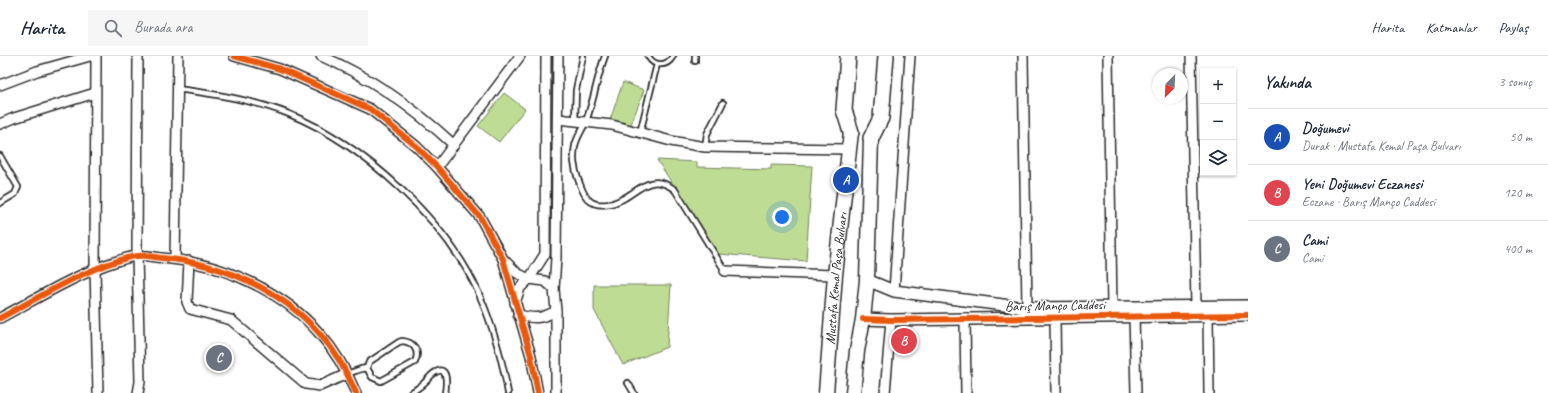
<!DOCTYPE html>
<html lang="tr">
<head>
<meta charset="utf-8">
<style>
  body { margin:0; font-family:Caveat,sans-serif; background:#f6f6f7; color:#1f2937 }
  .controls { position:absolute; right:12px; top:12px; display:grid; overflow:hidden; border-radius:0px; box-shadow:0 1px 3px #0004 }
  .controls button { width:36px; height:36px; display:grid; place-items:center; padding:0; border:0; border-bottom:1px solid #e0e1e3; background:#fff; color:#1f2937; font:20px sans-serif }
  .compass { position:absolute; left:1152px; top:12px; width:36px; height:36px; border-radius:50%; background:#fff; box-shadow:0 1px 3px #0004; rotate:204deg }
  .you { position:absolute; left:782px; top:161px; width:14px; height:14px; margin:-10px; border:3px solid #fff; border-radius:50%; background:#1a73e8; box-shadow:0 0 0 6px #1a73e833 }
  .badge { display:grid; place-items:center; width:26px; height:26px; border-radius:50%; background:#7c3aed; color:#fff; font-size:13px; font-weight:700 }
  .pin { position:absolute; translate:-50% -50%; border:2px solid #fff; box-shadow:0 1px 4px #0006 }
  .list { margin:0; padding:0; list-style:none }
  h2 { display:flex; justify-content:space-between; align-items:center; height:52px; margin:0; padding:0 16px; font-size:17px }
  h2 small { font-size:13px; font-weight:400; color:#747a83 }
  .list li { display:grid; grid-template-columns:26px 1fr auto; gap:12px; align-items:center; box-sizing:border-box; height:56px; padding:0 16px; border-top:1px solid #e0e1e3 }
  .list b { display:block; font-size:15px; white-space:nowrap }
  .list p { margin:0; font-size:13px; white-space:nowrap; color:#747a83 }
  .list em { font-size:13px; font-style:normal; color:#747a83 }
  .icon { flex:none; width:22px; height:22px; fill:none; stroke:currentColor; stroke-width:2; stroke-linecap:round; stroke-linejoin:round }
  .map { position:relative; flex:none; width:1248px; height:337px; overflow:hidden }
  header { display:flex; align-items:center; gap:24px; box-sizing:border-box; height:56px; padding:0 20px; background:#fff; border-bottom:1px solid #e0e1e3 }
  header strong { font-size:19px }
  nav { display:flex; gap:22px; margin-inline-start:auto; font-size:14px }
  .search { width:280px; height:36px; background:#f6f6f7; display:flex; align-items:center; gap:10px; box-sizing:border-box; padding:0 14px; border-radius:0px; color:#747a83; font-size:15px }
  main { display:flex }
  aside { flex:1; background:#fff }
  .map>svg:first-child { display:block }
  .green { fill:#bfdc94; stroke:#758460 }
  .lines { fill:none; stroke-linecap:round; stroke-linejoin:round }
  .service-casing { stroke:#2b2b2b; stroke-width:8 }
  .minor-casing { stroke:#2b2b2b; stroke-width:12 }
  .tertiary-casing { stroke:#2b2b2b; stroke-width:14 }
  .primary-casing { stroke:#2b2b2b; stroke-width:17 }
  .trunk-casing { stroke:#2b2b2b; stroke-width:18 }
  .service { stroke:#fff; stroke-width:4.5 }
  .minor { stroke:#fff; stroke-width:9 }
  .tertiary { stroke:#fff; stroke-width:11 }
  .primary { stroke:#fff; stroke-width:14 }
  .trunk { stroke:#fff; stroke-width:15 }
  .cycleway-casing { stroke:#fff; stroke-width:8 }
  .cycleway { stroke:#e8590c; stroke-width:6 }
  .labels { text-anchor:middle; stroke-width:3; stroke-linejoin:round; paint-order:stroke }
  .street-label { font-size:14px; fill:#2b2b2b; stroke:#fff }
</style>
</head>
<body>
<header>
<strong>Harita</strong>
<div class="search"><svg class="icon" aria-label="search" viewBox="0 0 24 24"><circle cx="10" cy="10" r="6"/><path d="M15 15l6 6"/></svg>Burada ara</div>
<nav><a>Harita</a><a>Katmanlar</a><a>Paylaş</a></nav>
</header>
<main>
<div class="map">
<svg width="1248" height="337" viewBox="0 0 1248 337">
  <rect width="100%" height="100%" fill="#fff"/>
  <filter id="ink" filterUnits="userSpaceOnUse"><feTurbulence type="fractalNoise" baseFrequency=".025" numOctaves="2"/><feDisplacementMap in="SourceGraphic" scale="8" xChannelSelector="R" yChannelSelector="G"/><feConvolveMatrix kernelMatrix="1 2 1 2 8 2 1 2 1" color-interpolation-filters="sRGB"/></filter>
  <g filter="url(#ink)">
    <g class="green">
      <path d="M623,26l21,8 -14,37 -20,-7z"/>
      <path d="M504,37l21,16 -26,33 -21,-16z"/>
      <path d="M657,104l40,2v5l74,2v-4l41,1 -6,95 -88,-7z"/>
      <path d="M594,229h77l-4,62 -44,18 -29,-55z"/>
    </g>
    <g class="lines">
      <g class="service-casing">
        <g id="service">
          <path d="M605,0c-8,21 -11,44 -19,65 -3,8 -9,15 -11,25 -1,6 -2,14 0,21 1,7 8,29 14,33 5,5 14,5 20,4 26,-4 37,-36 66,-14l50,81"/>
          <path d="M648,0c6,11 19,11 25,0"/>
          <path d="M695,5v-5"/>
          <path d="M177,33c38,5 77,11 112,25 74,30 158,107 190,180 13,29 24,68 29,99"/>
          <path d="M575,64l1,-30 7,-34"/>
          <path d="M640,77l17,-69"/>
          <path d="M705,91l2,-13 16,-31"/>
          <path d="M0,100l18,31 -3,7 -15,9"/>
          <path d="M402,285c12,1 18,10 13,21l-34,19 -9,-4 -5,-9 2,-6 30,-20z"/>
          <path d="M347,318l14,-5 6,-1"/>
          <path d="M628,327l6,10"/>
          <path d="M411,337c4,-3 9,-6 13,-10 4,-3 7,-9 12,-11 13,-7 10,15 9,21"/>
        </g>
      </g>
      <g class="minor-casing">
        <g id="minor">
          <path d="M96,0l-1,212 3,125"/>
          <path d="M234,0l46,13 90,40 46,37 21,21 43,50 23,42 28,97 7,37"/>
          <path d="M321,0c50,21 93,52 133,89"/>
          <path d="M1023,0l4,252"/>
          <path d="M1108,0l4,251"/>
          <path d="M1191,0l5,250"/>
          <path d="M0,29l37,-14 53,-15"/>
          <path d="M558,63l54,6 59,16 34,6 144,2"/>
          <path d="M0,68l14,-6 81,-25"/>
          <path d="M437,111l83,-111"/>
          <path d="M175,203l3,-203"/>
          <path d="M504,204l13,13 12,6 16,2 9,8"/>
          <path d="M189,205l-2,41 3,7 41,11 75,64 14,2 27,-12"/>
          <path d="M725,215l110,4"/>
          <path d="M894,235l16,-235"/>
          <path d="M515,247l5,-15 9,-9 16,-25 1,-198"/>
          <path d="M518,259c17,4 23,4 38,-4"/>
          <path d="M1134,260l2,77"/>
          <path d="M1208,260l1,77"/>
          <path d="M1055,261l1,76"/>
          <path d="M0,262c38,-20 76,-44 117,-57 7,-2 14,-5 21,-5 7,-1 16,1 24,2 58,5 119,31 158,76 15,17 27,38 36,59"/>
          <path d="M965,262l1,75"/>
          <path d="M138,337l2,-11 -3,-127 1,-199"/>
          <path d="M556,337v-82l-2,-22 2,-31 2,-202"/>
          <path d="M885,337l6,-73"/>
        </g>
      </g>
      <g class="tertiary-casing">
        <g id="tertiary">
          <path d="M867,224l27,11 133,17 221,-2"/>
          <path d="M863,263l28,1 357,-5"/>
        </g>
      </g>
      <g class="primary-casing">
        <g id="primary">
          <path id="s1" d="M826,337l9,-118 16,-143"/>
          <path d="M853,337l4,-42 6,-32 4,-39 4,-142"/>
        </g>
      </g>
      <g class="trunk-casing">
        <g id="trunk">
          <path d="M848,0l-4,54 7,22"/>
          <path d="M871,82l10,-20 5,-62"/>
        </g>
      </g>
      <use href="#service" class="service"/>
      <use href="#minor" class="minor"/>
      <use href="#tertiary" class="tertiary"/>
      <use href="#primary" class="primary"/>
      <use href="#trunk" class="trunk"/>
      <g class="cycleway-casing">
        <g id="cycleway">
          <path d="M234,0l46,13 90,40 46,37 21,21 43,50 23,42 28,97 7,37"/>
          <path d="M0,262c38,-20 76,-44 117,-57 7,-2 14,-5 21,-5 7,-1 16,1 24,2 58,5 119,31 158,76 15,17 27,38 36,59"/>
          <path d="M863,263l28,1 357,-5"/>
        </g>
      </g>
      <use href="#cycleway" class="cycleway"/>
    </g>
  </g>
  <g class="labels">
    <g class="street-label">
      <text dy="5" stroke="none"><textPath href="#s1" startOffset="115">Mustafa Kemal Paşa Bulvarı</textPath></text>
      <text transform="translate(1055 249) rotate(-1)" y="5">Barış Manço Caddesi</text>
    </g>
  </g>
</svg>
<div class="controls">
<button>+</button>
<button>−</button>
<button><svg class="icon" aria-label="layers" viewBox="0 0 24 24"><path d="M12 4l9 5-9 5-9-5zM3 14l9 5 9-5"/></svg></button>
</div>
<svg class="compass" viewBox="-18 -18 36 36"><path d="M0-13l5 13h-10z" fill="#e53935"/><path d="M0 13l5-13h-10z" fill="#747a83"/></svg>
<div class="you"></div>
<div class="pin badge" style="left:846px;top:124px;background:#1a4fb4">A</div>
<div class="pin badge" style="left:904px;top:285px;background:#e0444e">B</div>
<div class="pin badge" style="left:219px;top:302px;background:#6b7280">C</div>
</div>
<aside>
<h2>Yakında<small>3 sonuç</small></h2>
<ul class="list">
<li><span class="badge" style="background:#1a4fb4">A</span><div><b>Doğumevi</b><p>Durak · Mustafa Kemal Paşa Bulvarı</p></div><em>50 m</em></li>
<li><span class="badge" style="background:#e0444e">B</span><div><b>Yeni Doğumevi Eczanesi</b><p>Eczane · Barış Manço Caddesi</p></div><em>120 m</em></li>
<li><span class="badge" style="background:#6b7280">C</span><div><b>Cami</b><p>Cami</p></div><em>400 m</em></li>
</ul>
</aside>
</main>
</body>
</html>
